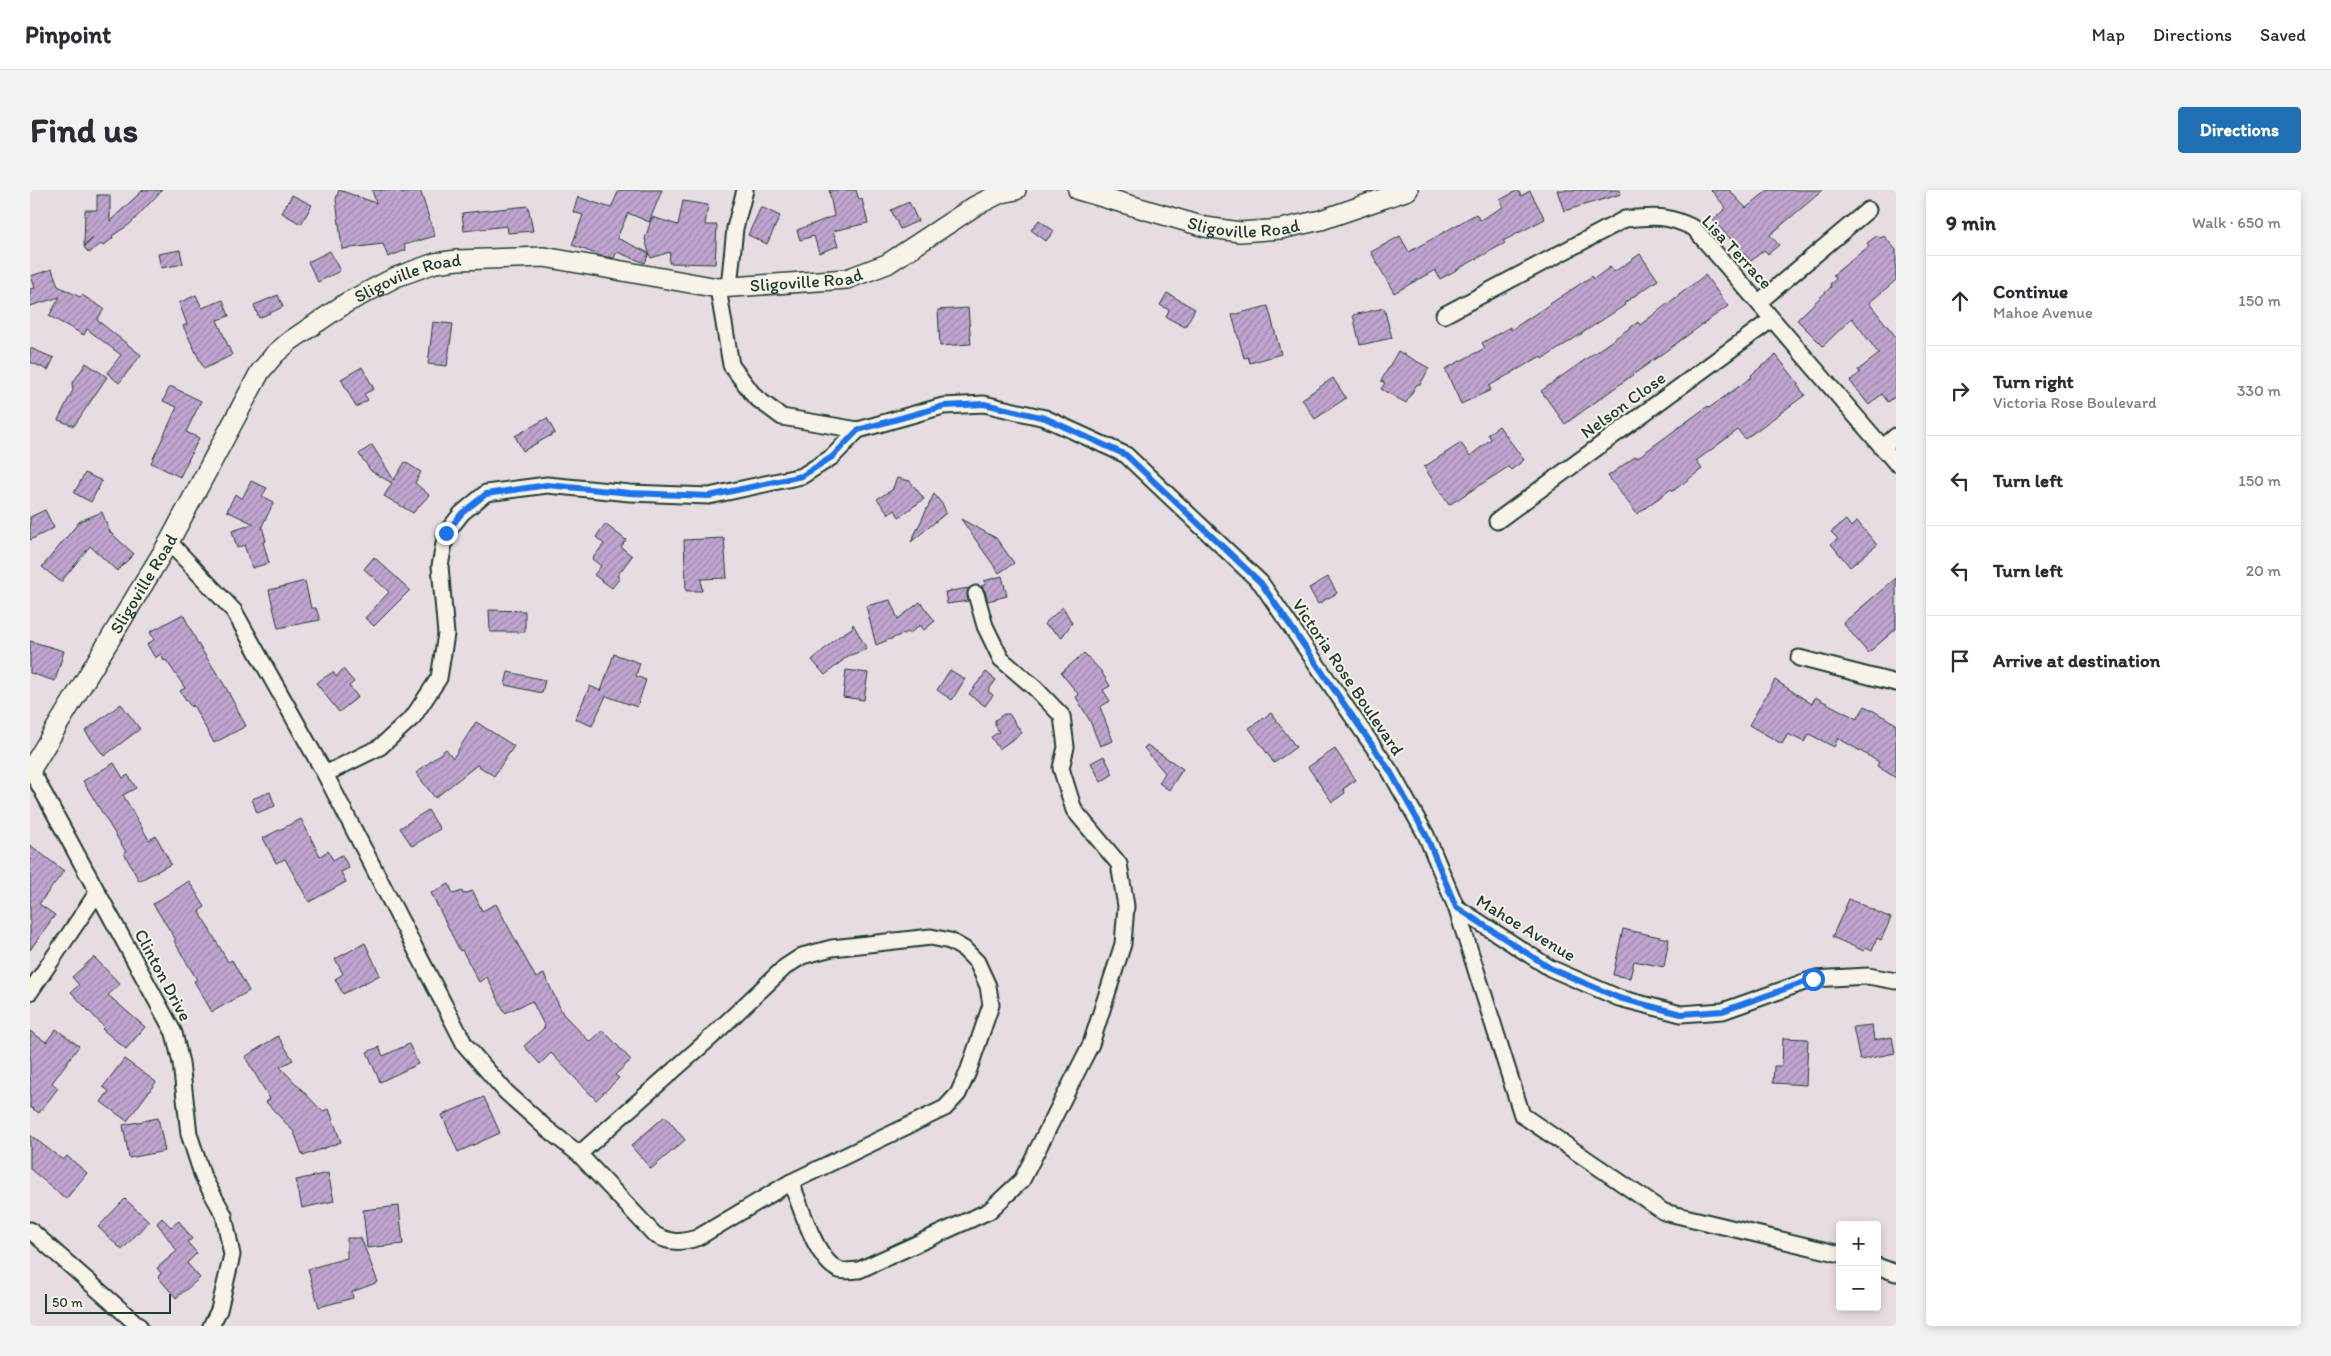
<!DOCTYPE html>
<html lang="en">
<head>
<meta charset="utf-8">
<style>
  body { margin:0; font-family:Itim,sans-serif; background:#f2f2f3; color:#2b2b33 }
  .controls { position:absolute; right:15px; bottom:15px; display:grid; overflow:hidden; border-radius:5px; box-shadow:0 2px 8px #0003 }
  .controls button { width:45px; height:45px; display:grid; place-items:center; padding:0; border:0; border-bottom:1px solid #e1e1e2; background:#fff; color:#2b2b33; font:25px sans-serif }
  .scale { position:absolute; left:15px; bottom:12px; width:126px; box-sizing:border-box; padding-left:5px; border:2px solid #1f3d34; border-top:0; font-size:14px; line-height:18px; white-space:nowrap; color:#1f3d34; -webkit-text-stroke:4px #f7f3e8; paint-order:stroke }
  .stop { position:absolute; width:15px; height:15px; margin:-11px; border:4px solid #1a73e8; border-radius:50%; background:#fff }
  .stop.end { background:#1a73e8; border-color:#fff; box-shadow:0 1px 5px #0008 }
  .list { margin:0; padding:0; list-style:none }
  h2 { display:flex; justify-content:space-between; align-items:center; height:65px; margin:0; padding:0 20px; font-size:21px }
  h2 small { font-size:16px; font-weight:400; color:#7c7c81 }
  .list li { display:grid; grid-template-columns:32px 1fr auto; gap:15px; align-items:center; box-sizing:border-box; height:90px; padding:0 20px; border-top:1px solid #e1e1e2 }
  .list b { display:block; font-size:19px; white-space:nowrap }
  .list p { margin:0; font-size:16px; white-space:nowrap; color:#7c7c81 }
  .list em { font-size:16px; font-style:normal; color:#7c7c81 }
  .icon { flex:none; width:28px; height:28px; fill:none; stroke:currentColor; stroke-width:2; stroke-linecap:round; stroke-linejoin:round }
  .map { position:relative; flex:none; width:1866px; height:1136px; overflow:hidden; border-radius:5px }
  header { display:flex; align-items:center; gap:30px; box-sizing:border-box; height:70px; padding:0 25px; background:#fff; border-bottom:1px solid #e1e1e2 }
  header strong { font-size:24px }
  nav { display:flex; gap:28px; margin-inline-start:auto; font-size:18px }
  .intro { display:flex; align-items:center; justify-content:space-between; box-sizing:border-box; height:120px; padding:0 30px }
  h1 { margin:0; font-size:35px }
  .button { padding:12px 22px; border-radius:5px; background:#1f6fb2; color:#fff; font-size:18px; font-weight:700 }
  main { display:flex; gap:30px; padding:0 30px }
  aside { flex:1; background:#fff; border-radius:5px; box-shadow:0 2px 8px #0003 }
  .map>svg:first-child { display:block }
  .building { fill:url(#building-hatch); stroke:#1f3d34 }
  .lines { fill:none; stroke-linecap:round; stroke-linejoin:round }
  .minor-casing { stroke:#1f3d34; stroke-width:19 }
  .tertiary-casing { stroke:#1f3d34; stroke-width:22 }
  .minor { stroke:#f7f3e8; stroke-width:15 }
  .tertiary { stroke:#f7f3e8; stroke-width:19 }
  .route { stroke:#1a73e8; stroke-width:6 }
  .labels { text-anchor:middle; stroke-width:4; stroke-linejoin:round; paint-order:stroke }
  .street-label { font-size:18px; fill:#1f3d34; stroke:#f7f3e8 }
</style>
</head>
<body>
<header>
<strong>Pinpoint</strong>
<nav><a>Map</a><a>Directions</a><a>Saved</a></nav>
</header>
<div class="intro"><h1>Find us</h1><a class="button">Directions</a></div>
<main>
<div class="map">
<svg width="1866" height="1136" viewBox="0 0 1866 1136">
  <defs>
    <pattern id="building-hatch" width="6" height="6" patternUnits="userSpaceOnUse" patternTransform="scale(1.25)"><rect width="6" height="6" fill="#c1a5d1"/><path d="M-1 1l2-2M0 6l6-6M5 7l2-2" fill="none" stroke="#9c88aa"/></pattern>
  </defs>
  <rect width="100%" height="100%" fill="#e7dce1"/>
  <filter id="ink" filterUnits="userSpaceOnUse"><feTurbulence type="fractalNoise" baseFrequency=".02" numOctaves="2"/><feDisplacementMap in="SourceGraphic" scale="10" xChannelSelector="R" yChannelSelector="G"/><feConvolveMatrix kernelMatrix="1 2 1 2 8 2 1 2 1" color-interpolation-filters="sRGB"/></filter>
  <g filter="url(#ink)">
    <g class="building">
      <path d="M113,0h19l-32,34 -18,12 1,2 -10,8 -2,-2 -12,9 -5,-6 9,-9 -9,8 1,-36h12v-15h13v26z"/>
      <path d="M309,0l37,13 -4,-13h28l2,4 18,-4 15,46 -31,9 2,5 -18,7 -5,-13 -41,5 -6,-50z"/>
      <path d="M589,0h43l-13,32 -21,-9 -11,25 32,15 -4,-14 7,-22 26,8 5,-24 25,4 -3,20h12l-2,39 -46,-1 1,-11 -19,6 -2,-5 -4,10 -28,-11 -3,6 -13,-2 -29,-11 11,-30 -10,-3 5,-15 33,11z"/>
      <path d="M799,0h27l3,10 3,-1 6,24 -35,8 5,15 -19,7 -5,-17 -14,4 -3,-10 37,-14z"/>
      <path d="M1488,0l3,6 9,-5 15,28 -42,22 2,2 -65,36 -5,-9 -41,23 -23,-41 29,-16 9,16 67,-38 4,6 23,-13 -3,-7z"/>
      <path d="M1527,0h63l1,4 -57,17z"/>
      <path d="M1681,0h18l17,18 22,-18h55l-53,45 9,10 -11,9 -4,-4 -13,11 -38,-41 13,-12z"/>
      <path d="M262,5l20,10 -11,19 -19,-11z"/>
      <path d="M879,12l9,19 -18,8 -9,-19z"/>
      <path d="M498,16l5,25 -25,2 -1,-7 -43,5 -2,-18z"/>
      <path d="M731,17l19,9 -13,28 -19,-9z"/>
      <path d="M1009,30l15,11 -8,10 -15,-11z"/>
      <path d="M1848,45l3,3 3,-2 12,14v30l-27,23 27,34v59l-8,6 -6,-8 -13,11 -19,-24 10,-8 -2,-3 21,-16 -27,-36 -29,28 -26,-26 34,-33 -1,-3 6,-5 -3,-4 36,-29 -2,-3z"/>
      <path d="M150,60l3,14 -22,4 -3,-14z"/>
      <path d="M300,61l10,20 -22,11 -10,-20z"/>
      <path d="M1610,64l18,26 -34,23 1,2 -82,54 -2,-3 -52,30 2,4 -30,14 -16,-35 40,-21 -3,-5 28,-16 1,3 81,-54 2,3 16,-12 4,5z"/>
      <path d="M22,79l6,17 22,11 2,-2 22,14 -7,11 44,35 -22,28 -12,-10 14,-18 -34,-26 -3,6 -35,-19 11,-19 -30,9v-17l5,-1 -4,-12z"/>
      <path d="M1675,85l23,31 -163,118 -24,-33 97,-69 2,3z"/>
      <path d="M1137,103l28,16 -10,18 -19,-10 3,-7 -9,-5z"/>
      <path d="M166,105l6,13 21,-8 6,16 -12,4 15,35 -28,14 -21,-43 4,-2 -8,-21z"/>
      <path d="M248,105l5,12 -24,11 -5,-13z"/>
      <path d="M1238,116l13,48 -31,9 -2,-6 -4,1 -12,-43z"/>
      <path d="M938,118l3,36 -31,2 -2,-36z"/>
      <path d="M1354,118l8,30 -32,7 -7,-30z"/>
      <path d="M403,132l20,2 -6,42 -19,-2z"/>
      <path d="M0,158l24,10 -6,12 -18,-8z"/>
      <path d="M1368,161l31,17 -9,17 -3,-1 -11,19 -25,-14 4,-6 -4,-2z"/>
      <path d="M1746,165l23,29 -2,1 8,10 -60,44 -7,-9 -42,31 6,8 -29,22 -2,-2 -34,25 -29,-38 28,-20 1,2 71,-52 1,2 43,-31 -1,-2z"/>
      <path d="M56,173l21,14 -33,49 -16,-6 15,-30 -1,-6z"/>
      <path d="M332,177l12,22 -10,5 4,6 -12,7 -15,-28z"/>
      <path d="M1303,188l13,20 -31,21 -13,-20z"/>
      <path d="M140,196l31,15 -15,31 13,6 -19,39 -29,-14 26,-56 -14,-6z"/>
      <path d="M517,228l8,15 -32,18 -8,-15z"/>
      <path d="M1469,236l25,34 -13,10 -3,-3 -59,38 -25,-38 37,-24 9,13 21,-17 -3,-5z"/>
      <path d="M342,255l22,35 11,-18 16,10 -6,11 14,12 -16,18 -29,-17 8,-13 -21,-12 -12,-17z"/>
      <path d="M55,283l17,8 -11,21 -17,-9z"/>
      <path d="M867,288l13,3 14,18 -25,18 -4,-7 -6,4 -12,-15 15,-9z"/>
      <path d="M221,291l16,7 -5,8 12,6 -12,24 4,15 -3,1 6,21 -17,5 -8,-23 -7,3 -5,-17 22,-7 -27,-13 8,-17 7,5z"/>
      <path d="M904,304l9,11 3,8 -35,29z"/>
      <path d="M15,320l9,18 -24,12v-23z"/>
      <path d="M72,322l8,20 24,22 -17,17 -27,-25 -29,36 -19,-15 38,-46z"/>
      <path d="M931,329l35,19 18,25 -15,10z"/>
      <path d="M1816,330l5,7 6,-6 20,24 -27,22 -19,-23 7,-5 -7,-7z"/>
      <path d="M575,334l21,16 -5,7 11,9 -15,20 3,2 -8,10 -18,-13 7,-9 -9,-7 12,-15 -8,-7z"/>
      <path d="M694,348l3,40 -26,1 1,12h-16l-2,-51z"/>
      <path d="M344,367l36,33 -36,36 -9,-8 24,-26 -25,-23z"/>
      <path d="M972,386l5,20 -19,5 -3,-10 -4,-5 4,-1 -1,-4z"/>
      <path d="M1298,387l9,16 -19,11 -9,-16z"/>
      <path d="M1866,388v51l-28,24 -25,-30z"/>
      <path d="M275,391l6,27h5l4,12 -42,8 -9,-38z"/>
      <path d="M939,398l-2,4 1,9 -21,3 -2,-12z"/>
      <path d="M860,410l8,19 22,-17 15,19 -11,9 -4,-5 -11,9 -1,-2 -32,13 -10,-39z"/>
      <path d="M1033,417l9,16 -10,14 -18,-13z"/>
      <path d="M459,420l36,1v21h-35z"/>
      <path d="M153,424l15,30 27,42 21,40 -32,17 -21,-38 -2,2 -11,-16 5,-3 -19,-28 -2,1 -3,-7 -6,4 -8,-14 7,-4 -4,-8z"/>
      <path d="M823,434l14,25 -19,7 -23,19 -13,-15 26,-23 14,-9z"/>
      <path d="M0,451l34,10 -9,30 -25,-8z"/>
      <path d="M1054,463l17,18 9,15 -7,4 7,11 -10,6 13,34 -13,5 -10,-25 -14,-24 3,-2 -18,-22z"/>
      <path d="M584,464l26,9 -4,13 10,4 -9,27 -31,-11 -14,30 -17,-7 15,-33 11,5z"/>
      <path d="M313,479l11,13 -5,4 9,11 -19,15 -23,-29 17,-11 3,5z"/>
      <path d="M816,480l22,3 -4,27 -21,-3z"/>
      <path d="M920,480l15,9 -13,21 -15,-10z"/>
      <path d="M478,482l37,8 -3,13 -37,-8z"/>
      <path d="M956,482l10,8 -8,11 5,4 -8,11 -16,-12z"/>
      <path d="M1745,490l37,24 3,-7 42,22 8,-13 31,18v54l-19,-12 2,-4 -41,-24 -4,9 -25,-13 -5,8 -16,-8 -6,10 -33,-19z"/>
      <path d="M91,514l19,25 -36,27 -19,-25z"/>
      <path d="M1241,523l25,34 -22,16 -25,-35z"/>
      <path d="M974,524h5l13,19 -23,16 -8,-12 8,-5 -4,-7v-5z"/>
      <path d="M446,532l38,24 -20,30 -17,-11 -42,33 -19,-25 30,-24 7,9z"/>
      <path d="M1117,555l36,24 -14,21 -10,-7 6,-10 -21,-25z"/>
      <path d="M1305,559l21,31 -13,9 2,4 -13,9 -24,-35z"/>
      <path d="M1074,566l9,18 -12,8 -10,-19z"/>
      <path d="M84,573l9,15 5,-3 8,13 -13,7 26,45 7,-4 15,28 -32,17 -15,-28 2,-1 -43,-71z"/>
      <path d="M240,602l5,14 -18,7 -5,-14z"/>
      <path d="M398,620l12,19 -28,17 -12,-18z"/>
      <path d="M271,629l19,37 8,-5 5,9 9,-5 7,13 -8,4 5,10 -37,20 -24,-43 -9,4 -13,-25z"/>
      <path d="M0,655l34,26 -25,33 16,11 -25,35z"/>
      <path d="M159,691l16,26 -6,4 29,51 4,-2 17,31 -37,21 -18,-31 3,-1 -23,-39 2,-1 -23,-36z"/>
      <path d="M419,694l4,10 9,-3 1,3 10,-3 9,20 14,-7 40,74 8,-4 19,40 27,28 13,-12 28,30 -16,15 4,3 -23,22 -45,-47 -11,11 -16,-18 21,-19 -13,-26 -27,12 -18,-36 -8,5 -17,-32 -2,1 -29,-58z"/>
      <path d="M1819,709l42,19 -10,22 -4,-2 -5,12 -6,-3 -2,4 -32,-14z"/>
      <path d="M1593,739l46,10 -5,28 -30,-6 -4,17 -17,-3z"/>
      <path d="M335,753l15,32 -37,19 -8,-15 8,-5 -8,-15z"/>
      <path d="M64,767l26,27 -12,11 37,32 -19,22 -24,-20 2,-2 -33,-35 8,-7 -7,-8z"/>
      <path d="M1842,835l2,15 18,-3 3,16 -35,7 -7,-33z"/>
      <path d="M26,839l23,17 -27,37 6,5 -19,25 -9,-6v-76l16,11z"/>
      <path d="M248,846l15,24 -13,7 42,44 7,-2 12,33 -38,14 -9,-24 -28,-30 4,-3 -25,-42z"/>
      <path d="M1753,848l25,1 -2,46 -33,-2 1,-17h8z"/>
      <path d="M379,854l9,20 -38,18 -13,-30 12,-5 4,9z"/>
      <path d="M94,869l32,23 -29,39 -26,-19 8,-11 -6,-4z"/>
      <path d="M454,907l16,36 -42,19 -16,-37z"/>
      <path d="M635,926l20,24 -34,29 -20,-23z"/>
      <path d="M128,928l7,33 -36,7 -6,-33z"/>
      <path d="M0,945l33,25 4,-4 20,17 -21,26 -36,-30z"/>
      <path d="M298,983l6,28 -32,7 -6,-28z"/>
      <path d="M95,1009l24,22 -27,29 -24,-23z"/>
      <path d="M369,1016l4,38 -36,4 -4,-38z"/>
      <path d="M132,1028l9,9 8,-6 13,18 -5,3 10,11 -10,10 13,15 -24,20 -18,-21 3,-4 -4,-5 20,-17 -20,-28z"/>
      <path d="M317,1048h14l17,44 -26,10 1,6 -34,9 -11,-38 39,-11z"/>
    </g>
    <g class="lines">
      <g class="minor-casing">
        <g id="minor">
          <path d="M699,97l6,-59 10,-38"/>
          <path d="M688,98l13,77 24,32 27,20 76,13 85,-24 41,-2 61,14 81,37 135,128 129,188 36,64 30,72 66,208 142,97 176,42"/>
          <path d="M1729,112l109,-92"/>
          <path d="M1414,125l181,-96c30,-3 42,-4 69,9l202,235"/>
          <path d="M1852,258l14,-12"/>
          <path d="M1467,331l274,-201"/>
          <path d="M139,352l65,69 91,163 140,271 41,47 41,37 32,25 76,81c16,8 25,8 42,3l94,-56 154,-74 13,-14 10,-22 23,-67 -3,-19 -11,-24 -13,-13 -14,-8 -19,-4 -99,11 -30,8 -17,11 -77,73 -129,114"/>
          <path d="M1769,468l97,25"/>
          <path d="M1,580l143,263 7,30 8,71 14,43 21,38 8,40 -13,55 -8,16"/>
          <path d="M295,584l55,-27 33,-30 26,-39 7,-44 -6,-68 6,-33 16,-20 24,-20 61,-8 83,8 79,3 93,-20 30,-19 26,-27"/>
          <path d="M1426,717l94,61 69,30 62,16 42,-3 90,-32 55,-3 28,5"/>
          <path d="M0,802l67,-99"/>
          <path d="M761,992c9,22 25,79 48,88 5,2 14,0 20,0l130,-59 33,-31 69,-136 32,-100 3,-38 -7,-42 -45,-54 -13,-42 5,-21 -4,-31 -27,-28 -34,-29 -16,-33 -9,-32"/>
          <path d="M0,1040l109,96"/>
          <path d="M1847,1076l19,7"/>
        </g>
      </g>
      <g class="tertiary-casing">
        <g id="tertiary">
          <path id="s1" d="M1048,0l127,37 35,5 41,-3 40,-9 87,-30"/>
          <path id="s2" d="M0,581l139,-229 91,-170 15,-18 15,-13 56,-38 50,-26 39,-14 22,-3 87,-3 174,31 129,-9 40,-15 88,-58 26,-13 15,-3"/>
        </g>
      </g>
      <use href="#minor" class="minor"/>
      <use href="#tertiary" class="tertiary"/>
    </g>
  </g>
  <g class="lines" filter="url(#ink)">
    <path class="route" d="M416,343l16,-20 24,-19 61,-9 83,8 79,3 93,-20 30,-19 26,-27 86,-24 40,-2 61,14 81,37 135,128 129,188 36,64 30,72 94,61 69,30 62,16 42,-3 90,-32"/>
  </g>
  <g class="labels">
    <g class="street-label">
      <text dy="6" stroke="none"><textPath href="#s1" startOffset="171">Sligoville Road</textPath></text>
      <text transform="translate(1707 62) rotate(47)" y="6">Lisa Terrace</text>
      <text dy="6" stroke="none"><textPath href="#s2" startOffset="1044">Sligoville Road</textPath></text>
      <text dy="6" stroke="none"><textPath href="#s2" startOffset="639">Sligoville Road</textPath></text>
      <text transform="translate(1593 215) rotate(-36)" y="6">Nelson Close</text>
      <text dy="6" stroke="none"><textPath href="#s2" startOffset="219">Sligoville Road</textPath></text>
      <text transform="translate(1318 487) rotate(56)" y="6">Victoria Rose Boulevard</text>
      <text transform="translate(1496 738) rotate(31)" y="6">Mahoe Avenue</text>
      <text transform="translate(133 785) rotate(62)" y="6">Clinton Drive</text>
    </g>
  </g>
</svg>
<div class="controls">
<button>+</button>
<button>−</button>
</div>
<div class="scale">50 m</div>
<div class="stop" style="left:1783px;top:789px"></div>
<div class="stop end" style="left:416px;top:343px"></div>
</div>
<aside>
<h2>9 min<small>Walk · 650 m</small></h2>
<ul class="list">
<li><svg class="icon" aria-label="ahead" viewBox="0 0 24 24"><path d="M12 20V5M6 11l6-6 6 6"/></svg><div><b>Continue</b><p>Mahoe Avenue</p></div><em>150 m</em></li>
<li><svg class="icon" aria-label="right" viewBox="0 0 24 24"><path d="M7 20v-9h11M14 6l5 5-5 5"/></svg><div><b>Turn right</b><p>Victoria Rose Boulevard</p></div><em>330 m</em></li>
<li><svg class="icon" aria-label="left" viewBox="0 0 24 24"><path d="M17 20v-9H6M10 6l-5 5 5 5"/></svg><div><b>Turn left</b></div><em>150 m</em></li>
<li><svg class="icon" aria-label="left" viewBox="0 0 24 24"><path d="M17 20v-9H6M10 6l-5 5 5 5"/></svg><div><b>Turn left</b></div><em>20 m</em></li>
<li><svg class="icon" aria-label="arrive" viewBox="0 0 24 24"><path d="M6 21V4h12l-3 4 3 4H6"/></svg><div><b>Arrive at destination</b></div></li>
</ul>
</aside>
</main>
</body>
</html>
